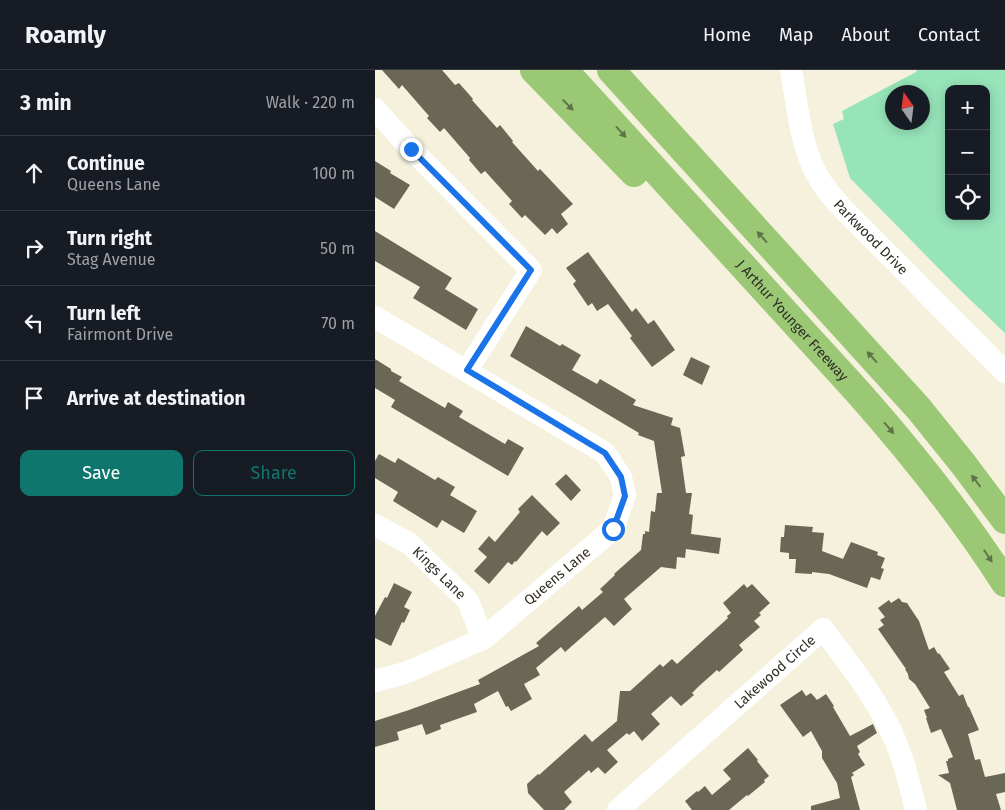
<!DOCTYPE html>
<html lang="en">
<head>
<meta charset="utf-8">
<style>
  body { margin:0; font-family:"Fira Sans",sans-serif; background:#20242c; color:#f1f3f6 }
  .controls { position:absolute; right:15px; top:15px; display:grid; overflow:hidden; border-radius:10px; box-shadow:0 2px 12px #0003 }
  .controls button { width:45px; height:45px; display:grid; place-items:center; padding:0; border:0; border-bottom:1px solid #363941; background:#171b24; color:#f1f3f6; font:25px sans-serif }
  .compass { position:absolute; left:510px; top:15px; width:45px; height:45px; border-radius:50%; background:#171b24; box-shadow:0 2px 12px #0003; rotate:346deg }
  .stop { position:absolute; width:15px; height:15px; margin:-11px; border:4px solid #1a73e8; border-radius:50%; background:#fff }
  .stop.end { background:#1a73e8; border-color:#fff; box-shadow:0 1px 5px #0008 }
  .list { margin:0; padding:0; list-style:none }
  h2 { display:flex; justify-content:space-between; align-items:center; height:65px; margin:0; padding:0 20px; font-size:21px }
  h2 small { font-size:16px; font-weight:400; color:#9ea1a6 }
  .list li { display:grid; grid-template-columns:32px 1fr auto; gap:15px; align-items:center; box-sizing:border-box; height:75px; padding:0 20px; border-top:1px solid #363941 }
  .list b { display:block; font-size:19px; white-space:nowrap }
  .list p { margin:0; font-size:16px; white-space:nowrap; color:#9ea1a6 }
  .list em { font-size:16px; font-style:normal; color:#9ea1a6 }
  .actions { display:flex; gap:10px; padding:15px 20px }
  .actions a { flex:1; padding:11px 0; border:1px solid #0f766e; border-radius:10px; text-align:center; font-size:18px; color:#0f766e }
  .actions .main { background:#0f766e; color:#fff }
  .icon { flex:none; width:28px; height:28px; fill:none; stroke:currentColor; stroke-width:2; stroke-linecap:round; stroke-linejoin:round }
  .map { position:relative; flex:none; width:630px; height:740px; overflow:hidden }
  header { display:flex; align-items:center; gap:30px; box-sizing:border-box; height:70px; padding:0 25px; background:#171b24; border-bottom:1px solid #363941 }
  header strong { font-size:24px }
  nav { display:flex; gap:28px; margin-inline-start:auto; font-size:18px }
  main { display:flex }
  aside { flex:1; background:#171b24 }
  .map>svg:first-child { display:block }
  .green { fill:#97e4b9; fill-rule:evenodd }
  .building { fill:#6a6755 }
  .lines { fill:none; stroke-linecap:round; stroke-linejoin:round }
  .minor { stroke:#fff; stroke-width:22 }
  .highway { stroke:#9ac875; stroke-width:28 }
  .oneway { fill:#5f7349 }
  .route { stroke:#1a73e8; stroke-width:6 }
  .labels { text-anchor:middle; stroke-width:5; stroke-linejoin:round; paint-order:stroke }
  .street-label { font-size:14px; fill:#2e2d25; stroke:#fffefa }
</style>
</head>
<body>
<header>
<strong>Roamly</strong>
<nav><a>Home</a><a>Map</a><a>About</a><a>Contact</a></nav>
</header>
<main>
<aside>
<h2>3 min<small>Walk · 220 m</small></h2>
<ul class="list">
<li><svg class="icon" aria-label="ahead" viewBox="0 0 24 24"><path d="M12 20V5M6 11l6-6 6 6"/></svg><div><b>Continue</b><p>Queens Lane</p></div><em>100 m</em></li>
<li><svg class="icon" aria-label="right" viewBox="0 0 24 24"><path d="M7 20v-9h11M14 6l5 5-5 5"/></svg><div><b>Turn right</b><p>Stag Avenue</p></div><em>50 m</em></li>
<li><svg class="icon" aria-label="left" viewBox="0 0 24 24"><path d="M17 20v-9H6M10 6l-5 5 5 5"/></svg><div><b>Turn left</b><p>Fairmont Drive</p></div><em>70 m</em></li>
<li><svg class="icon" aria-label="arrive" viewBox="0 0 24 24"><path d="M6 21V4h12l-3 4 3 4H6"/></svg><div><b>Arrive at destination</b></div></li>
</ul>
<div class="actions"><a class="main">Save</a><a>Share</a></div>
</aside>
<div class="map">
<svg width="630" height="740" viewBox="0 0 630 740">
  <rect width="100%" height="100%" fill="#f5f1dc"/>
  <path class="green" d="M542,0h88v263l-47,-45 -108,-110 -17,-54 11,-5 -2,-8 74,-39zM574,19h37v127h-37zM518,22h30v30h-30z"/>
  <g class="building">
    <path d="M7,0h60l13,15 4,-2 14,16 -1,1 25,28 3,-3 13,16 -1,1 26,29 2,-2 33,35 -12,10 7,10 -11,10 -5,-6 -7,7 -20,-20 -3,3 -13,-14 3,-3 -27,-30 -4,3 -12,-14 1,-2 -26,-30 -4,4 -13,-14 2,-2 -27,-31 -3,4z"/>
    <path d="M0,91l16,10 -1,2 20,12 -16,24 -19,-12z"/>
    <path d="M0,161l77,47 -7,11 33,20 -12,21 -53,-32 7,-11 -45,-26z"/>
    <path d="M213,182l44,60 4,-4 12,16 6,-4 21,30 -23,17 -22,-29 2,-2 -24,-32 -11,7 -5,-8 -4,3 -15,-22 3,-3 -10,-13z"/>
    <path d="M151,256l34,20 2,-2 19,11 -9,15 25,14 3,-5 36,21 -3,5 40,13 -2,7 9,3 5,28 -4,1 5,36h6l-3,21 4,1 -2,19 30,4 -2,16 -33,-5 -1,9 -8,-1 -1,12 -15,-2 -37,32 8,10 -18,17 -9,-9 -40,35 -4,-5 -25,21 4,7 -16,9 8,15 -21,12 -3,-5 -2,1 -8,-16 -24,13 3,8 -37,13 1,4 -15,6 -4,-11 -25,8 2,8 -24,7v-26l34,-11 71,-26 -2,-4 61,-34 -3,-3 43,-37 3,4 21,-18 -3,-3 15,-14 -1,-1 27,-24 2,-16h2v-3l4,1 2,-21 4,1 2,-19h5l-8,-52 -16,-6 1,-2 -129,-77z"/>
    <path d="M316,287l19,9 -8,19 -19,-10z"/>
    <path d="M0,289l16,10v2l11,6 -3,4 46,27 3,-6 15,9 -4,6 46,27 3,-5 16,9 -16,28 -117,-69 4,-7 -20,-12z"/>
    <path d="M4,384l16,9 3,-5 37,22 3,-3 17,10 -5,8 27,16 -13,22 -22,-13 -5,8 -44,-27 5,-9 -23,-14v-17z"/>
    <path d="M191,404l15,16 -10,11 -16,-17z"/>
    <path d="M157,425l28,28 -13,13 -5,-5 -26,31 -1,-1 -3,4 -4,-3 -19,22 -15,-13 13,-14 -9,-8 11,-13 6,6 25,-30 -2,-3z"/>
    <path d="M410,455l28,2 -1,5 12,1 -2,18 21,8 8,-17 27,10 -1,3 8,3 -4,10 3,1 -4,11 -9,-3 -4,11 -38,-14 -17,-2v2l-17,-1 1,-14h-7v-6l-9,-1 1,-15h3z"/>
    <path d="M19,513l18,9 -8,15 6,3 -6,13 -2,-1 -11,24 -16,-8v-22l10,-19 2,1z"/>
    <path d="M369,514l3,4 5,-4 18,19 -11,10 2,2 -7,6 6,6 -21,18 4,5 -24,22 -2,-2 -19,17 -6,6 2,2 -13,11 -10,-10 -20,18 9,10 -18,17 -8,-10 -5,4 -2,-2 -20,17 11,12 -13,12 -7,-7 -7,6 -2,-3 -25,22 8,10 -8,8h-20l-16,-17 -1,-9 11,-10 1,1 46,-41 7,8 25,-21 3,-30h10l30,-27 3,3 9,-8 5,5 51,-46 -1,-2 4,-3 -8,-10z"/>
    <path d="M524,528l3,4 5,1 12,18 10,29 5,-3 4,7 1,-1 11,16 -6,3 15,24 4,-2 5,13h1l10,23 -11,4 7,26 5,-1 5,18 20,-4v19l-9,2 5,16h-44l-7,-27 -12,-8 11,-2 -3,-12h2v-2l5,-2 -12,-28 -10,4 -5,-15h1l-3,-8 6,-2 -15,-24 -6,-5 -1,-5 -3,-5h1l-28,-40 6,-4 -4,-5 5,-3 -7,-9 11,-8 2,3z"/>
    <path d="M427,620l4,6 5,-3 6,7 9,-6 8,12 -1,1 17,29 23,-12 3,7 1,2 -20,13 3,6 -2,2 7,11 -13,8 2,2 -3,2 9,33h-49v-4l29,-8 -3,-15 -15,-25v-7l-11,-20 -8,6 -23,-32z"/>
    <path d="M373,678l10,12 -1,1 12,15 -5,4 1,2 -17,14 -1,-1 -18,15h-37l-7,-9 12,-10 1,1 7,-6 7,9 19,-16 -8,-9z"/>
  </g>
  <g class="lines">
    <g class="minor">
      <path id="s1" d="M416,0c6,32 9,73 24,101 10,20 26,36 41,51l149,150"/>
      <path d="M0,39l36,40 120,121 -64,100"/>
      <path d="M0,247l230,136 16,24 4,19 -12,33 -130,110 -78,34 -30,8"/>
      <path id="s2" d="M0,455l35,19 58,57 15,38"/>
      <path id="s3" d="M243,740l205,-181c23,31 48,62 65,96 14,27 21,56 28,85"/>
    </g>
    <g class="highway">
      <path d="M159,0l100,103"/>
      <path id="s4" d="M189,0l293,321c54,61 104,123 148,192"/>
      <path d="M236,0l308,339 45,56 41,55"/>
    </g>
  </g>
  <defs><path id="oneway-solid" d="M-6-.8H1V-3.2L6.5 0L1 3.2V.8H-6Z" transform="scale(1.25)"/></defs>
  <g class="oneway">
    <use href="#oneway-solid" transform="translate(193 35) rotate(46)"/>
    <use href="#oneway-solid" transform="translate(246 62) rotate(48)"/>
    <use href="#oneway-solid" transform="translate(387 167) rotate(-132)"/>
    <use href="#oneway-solid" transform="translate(497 287) rotate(-132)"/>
    <use href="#oneway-solid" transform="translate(514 358) rotate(49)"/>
    <use href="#oneway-solid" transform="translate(601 411) rotate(-127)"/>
    <use href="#oneway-solid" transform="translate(613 486) rotate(56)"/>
  </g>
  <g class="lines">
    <path class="route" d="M36,79l120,121 -64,100 138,83 16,24 4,19 -12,33"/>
  </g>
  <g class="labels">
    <g class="street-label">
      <text dy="5" stroke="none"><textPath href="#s1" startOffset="191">Parkwood Drive</textPath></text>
      <text dy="5" stroke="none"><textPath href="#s4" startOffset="339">J Arthur Younger Freeway</textPath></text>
      <text dy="5" stroke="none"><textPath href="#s2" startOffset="81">Kings Lane</textPath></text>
      <text transform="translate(182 506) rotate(-40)" y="5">Queens Lane</text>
      <text dy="5" stroke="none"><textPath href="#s3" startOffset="209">Lakewood Circle</textPath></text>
    </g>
  </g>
</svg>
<div class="controls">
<button>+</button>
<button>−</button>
<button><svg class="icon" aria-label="locate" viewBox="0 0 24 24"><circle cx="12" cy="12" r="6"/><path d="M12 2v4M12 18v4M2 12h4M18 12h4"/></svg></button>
</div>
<svg class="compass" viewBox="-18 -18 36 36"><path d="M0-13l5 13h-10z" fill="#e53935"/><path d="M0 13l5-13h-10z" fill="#9ea1a6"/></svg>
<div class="stop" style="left:238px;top:459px"></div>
<div class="stop end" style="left:36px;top:79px"></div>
</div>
</main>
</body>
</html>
